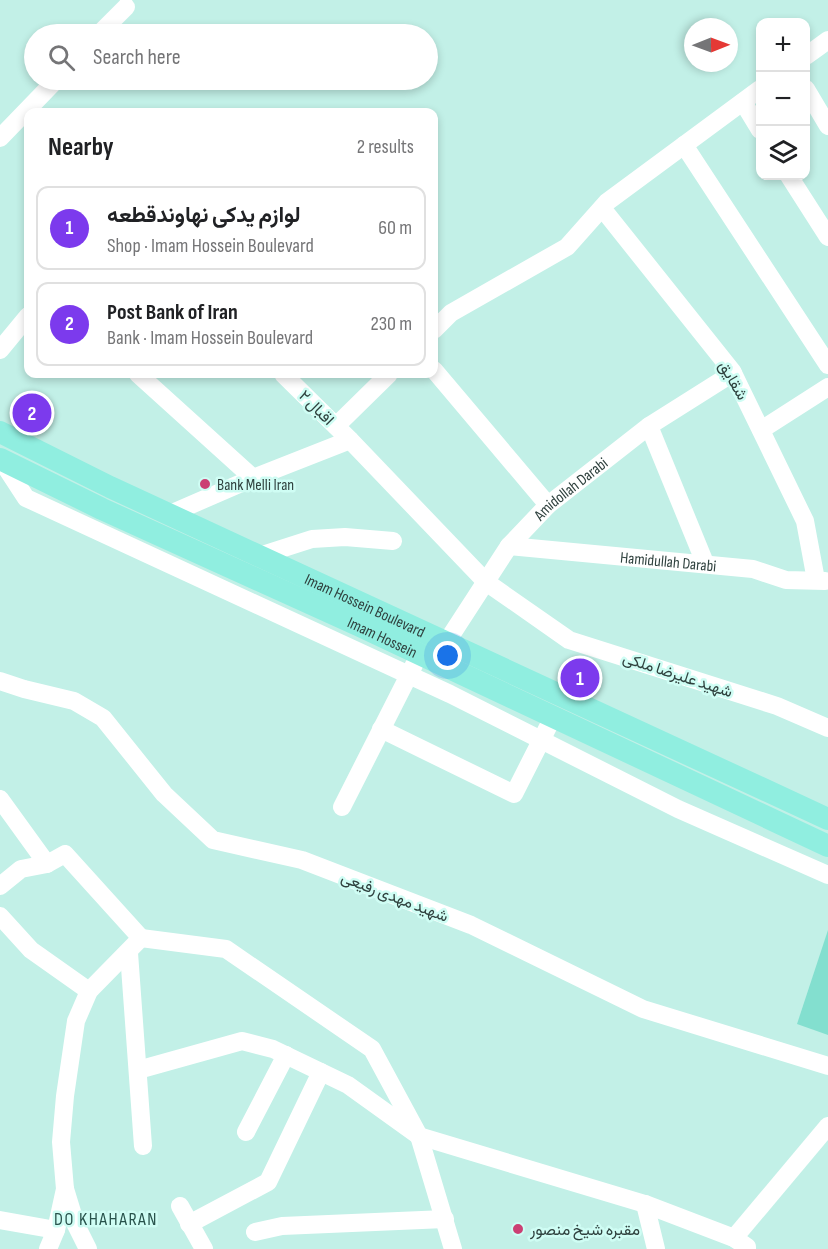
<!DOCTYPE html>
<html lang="en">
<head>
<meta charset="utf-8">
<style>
  body { margin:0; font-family:"Sofia Sans Condensed",Vazirmatn,sans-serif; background:#f2f2f2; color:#202124 }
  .controls { position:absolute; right:18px; top:18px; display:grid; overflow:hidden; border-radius:12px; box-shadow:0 3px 9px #0003 }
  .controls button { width:54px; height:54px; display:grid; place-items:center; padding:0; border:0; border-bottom:2px solid #e0e0e0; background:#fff; color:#202124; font:30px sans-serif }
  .compass { position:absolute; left:684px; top:18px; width:54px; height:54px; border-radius:50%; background:#fff; box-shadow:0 3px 9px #0003; rotate:89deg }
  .you { position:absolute; left:448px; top:656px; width:21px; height:21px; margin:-15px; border:4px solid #fff; border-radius:50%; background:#1a73e8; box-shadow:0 0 0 9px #1a73e833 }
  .badge { display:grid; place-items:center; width:39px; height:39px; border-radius:50%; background:#7c3aed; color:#fff; font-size:20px; font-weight:700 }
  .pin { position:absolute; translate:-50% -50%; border:3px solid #fff; box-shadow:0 2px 6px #0006 }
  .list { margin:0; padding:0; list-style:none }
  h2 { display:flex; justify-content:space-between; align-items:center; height:78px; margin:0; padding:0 24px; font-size:26px }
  h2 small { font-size:20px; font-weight:400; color:#757577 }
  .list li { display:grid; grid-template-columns:39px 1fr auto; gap:18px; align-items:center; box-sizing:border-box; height:84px; margin:0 12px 12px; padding:0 12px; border:2px solid #e0e0e0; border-radius:12px }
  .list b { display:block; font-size:22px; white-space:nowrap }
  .list p { margin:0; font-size:20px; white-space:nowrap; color:#757577 }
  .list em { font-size:20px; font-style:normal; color:#757577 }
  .icon { flex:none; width:33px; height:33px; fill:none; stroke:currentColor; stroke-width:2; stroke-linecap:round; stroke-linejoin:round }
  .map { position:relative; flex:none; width:828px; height:1249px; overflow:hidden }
  .search { position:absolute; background:#fff; box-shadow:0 3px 9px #0003; left:24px; top:24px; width:414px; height:66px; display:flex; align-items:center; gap:15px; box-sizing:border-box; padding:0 21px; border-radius:33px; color:#757577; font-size:22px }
  .panel { position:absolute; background:#fff; box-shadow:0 3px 9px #0003; left:24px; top:108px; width:414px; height:270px; border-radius:12px }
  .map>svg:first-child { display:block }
  .green { fill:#83dfcf }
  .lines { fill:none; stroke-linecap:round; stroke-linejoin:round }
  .minor { stroke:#fff; stroke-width:18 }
  .major { stroke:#90eee0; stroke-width:22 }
  .poi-dot { fill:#cb4074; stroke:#cffdf4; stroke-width:2 }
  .labels { text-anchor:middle; stroke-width:5; stroke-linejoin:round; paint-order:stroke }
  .street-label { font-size:16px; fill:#2f413e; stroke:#cffdf4 }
  .poi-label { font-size:16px; fill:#2f413e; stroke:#cffdf4; text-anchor:start }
  .neighbourhood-label { font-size:18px; letter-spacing:1.5px; fill:#29534c; stroke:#cffdf4 }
</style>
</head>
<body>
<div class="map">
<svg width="828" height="1249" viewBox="0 0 828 1249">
  <rect width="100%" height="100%" fill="#c2f0e7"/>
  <path class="green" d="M828,930v105l-31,-11z"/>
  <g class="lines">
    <g class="minor">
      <path d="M99,34l27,-27"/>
      <path d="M806,56l22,-16"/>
      <path d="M806,89l22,37"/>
      <path d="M743,102l17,28"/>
      <path d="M0,138l56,-58"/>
      <path d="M684,145l144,220"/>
      <path d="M789,176l39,61"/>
      <path d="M602,208l130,163 73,150 11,59"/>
      <path d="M434,330l17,-17 116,-66 40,-45 153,-113"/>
      <path d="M0,350l28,-34"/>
      <path d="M434,370l114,135"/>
      <path d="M138,374l115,104"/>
      <path d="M283,374l67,66 136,142 83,58 208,66 51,22"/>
      <path d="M336,426l53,-52"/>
      <path d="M649,426l56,137"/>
      <path d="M761,430l67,-43"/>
      <path d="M1,460l25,38 424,196 228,115 150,66"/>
      <path d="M170,514l83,-36 97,-38"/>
      <path id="s1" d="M509,546l244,23 33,11 39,1"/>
      <path d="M259,556l53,-17 33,-2 48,4"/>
      <path id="s2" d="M446,643l63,-97 39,-41 101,-79 84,-53"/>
      <path d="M0,681l24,8 50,12 29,17 61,76 49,46 89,20 169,65 172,84 185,57"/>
      <path d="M381,729l133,65 39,-77"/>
      <path d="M0,799l47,65"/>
      <path d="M342,807l72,-142"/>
      <path d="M0,886l21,-17 26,-5 18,-10 76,84"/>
      <path d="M0,916l31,34 58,41"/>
      <path d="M141,938l85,11 146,100 47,87 34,113"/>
      <path d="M129,953l14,193"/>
      <path d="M138,1070l104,-29 31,8 75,36 71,51 226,68 89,34 13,9v2"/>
      <path d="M246,1132l40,-77"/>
      <path d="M65,1189l11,36 12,24"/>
      <path d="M645,1204l11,45"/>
      <path d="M180,1206l24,43"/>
      <path d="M0,1220l56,10"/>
      <path d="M189,1224l79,-42 53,-110"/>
      <path d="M255,1232l27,-6 163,-7"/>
      <path d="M734,1238l94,-112"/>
      <path d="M48,1249l8,-19 9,-41 -4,-47 4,-46 11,-75 13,-30 52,-53"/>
    </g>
    <g class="major">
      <path id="s3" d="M0,432l110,55 718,332"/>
      <path id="s4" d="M0,459l102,50 258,117 468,220"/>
    </g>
  </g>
  <g class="poi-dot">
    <circle cx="205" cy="484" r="6"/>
    <circle cx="518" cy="1229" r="6"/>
  </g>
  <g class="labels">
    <g class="street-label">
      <text transform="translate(734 380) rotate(60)" y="6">شقایق</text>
      <text transform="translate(317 407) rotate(45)" y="6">اقبال ۲</text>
      <text dy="6" stroke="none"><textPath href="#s2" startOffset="200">Amidollah Darabi</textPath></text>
      <text dy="6" stroke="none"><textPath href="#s1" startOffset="160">Hamidullah Darabi</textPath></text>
      <text dy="6" stroke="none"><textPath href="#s3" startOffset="404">Imam Hossein Boulevard</textPath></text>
      <text dy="6" stroke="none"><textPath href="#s4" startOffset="422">Imam Hossein</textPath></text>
      <text transform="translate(678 674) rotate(18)" y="6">شهید علیرضا ملکی</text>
      <text transform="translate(395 896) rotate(21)" y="6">شهید مهدی رفیعی</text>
    </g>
    <g class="poi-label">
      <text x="217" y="490">Bank Melli Iran</text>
      <text x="530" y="1235">مقبره شیخ منصور</text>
    </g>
    <g class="neighbourhood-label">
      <text x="106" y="1225">DO KHAHARAN</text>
    </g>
  </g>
</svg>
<div class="controls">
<button>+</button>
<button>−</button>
<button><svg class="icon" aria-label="layers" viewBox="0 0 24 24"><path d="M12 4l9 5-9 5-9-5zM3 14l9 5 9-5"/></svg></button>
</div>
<svg class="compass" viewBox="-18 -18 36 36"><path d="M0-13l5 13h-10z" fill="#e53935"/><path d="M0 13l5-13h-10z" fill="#757577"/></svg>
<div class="you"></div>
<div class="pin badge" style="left:580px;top:678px">1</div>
<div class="pin badge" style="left:32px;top:413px">2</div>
<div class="search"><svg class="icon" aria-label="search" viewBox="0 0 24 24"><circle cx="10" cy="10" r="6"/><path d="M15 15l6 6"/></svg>Search here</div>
<section class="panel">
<h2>Nearby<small>2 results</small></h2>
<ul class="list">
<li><span class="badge">1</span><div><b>لوازم یدکی نهاوندقطعه</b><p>Shop · Imam Hossein Boulevard</p></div><em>60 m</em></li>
<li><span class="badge">2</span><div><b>Post Bank of Iran</b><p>Bank · Imam Hossein Boulevard</p></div><em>230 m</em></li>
</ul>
</section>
</div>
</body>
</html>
